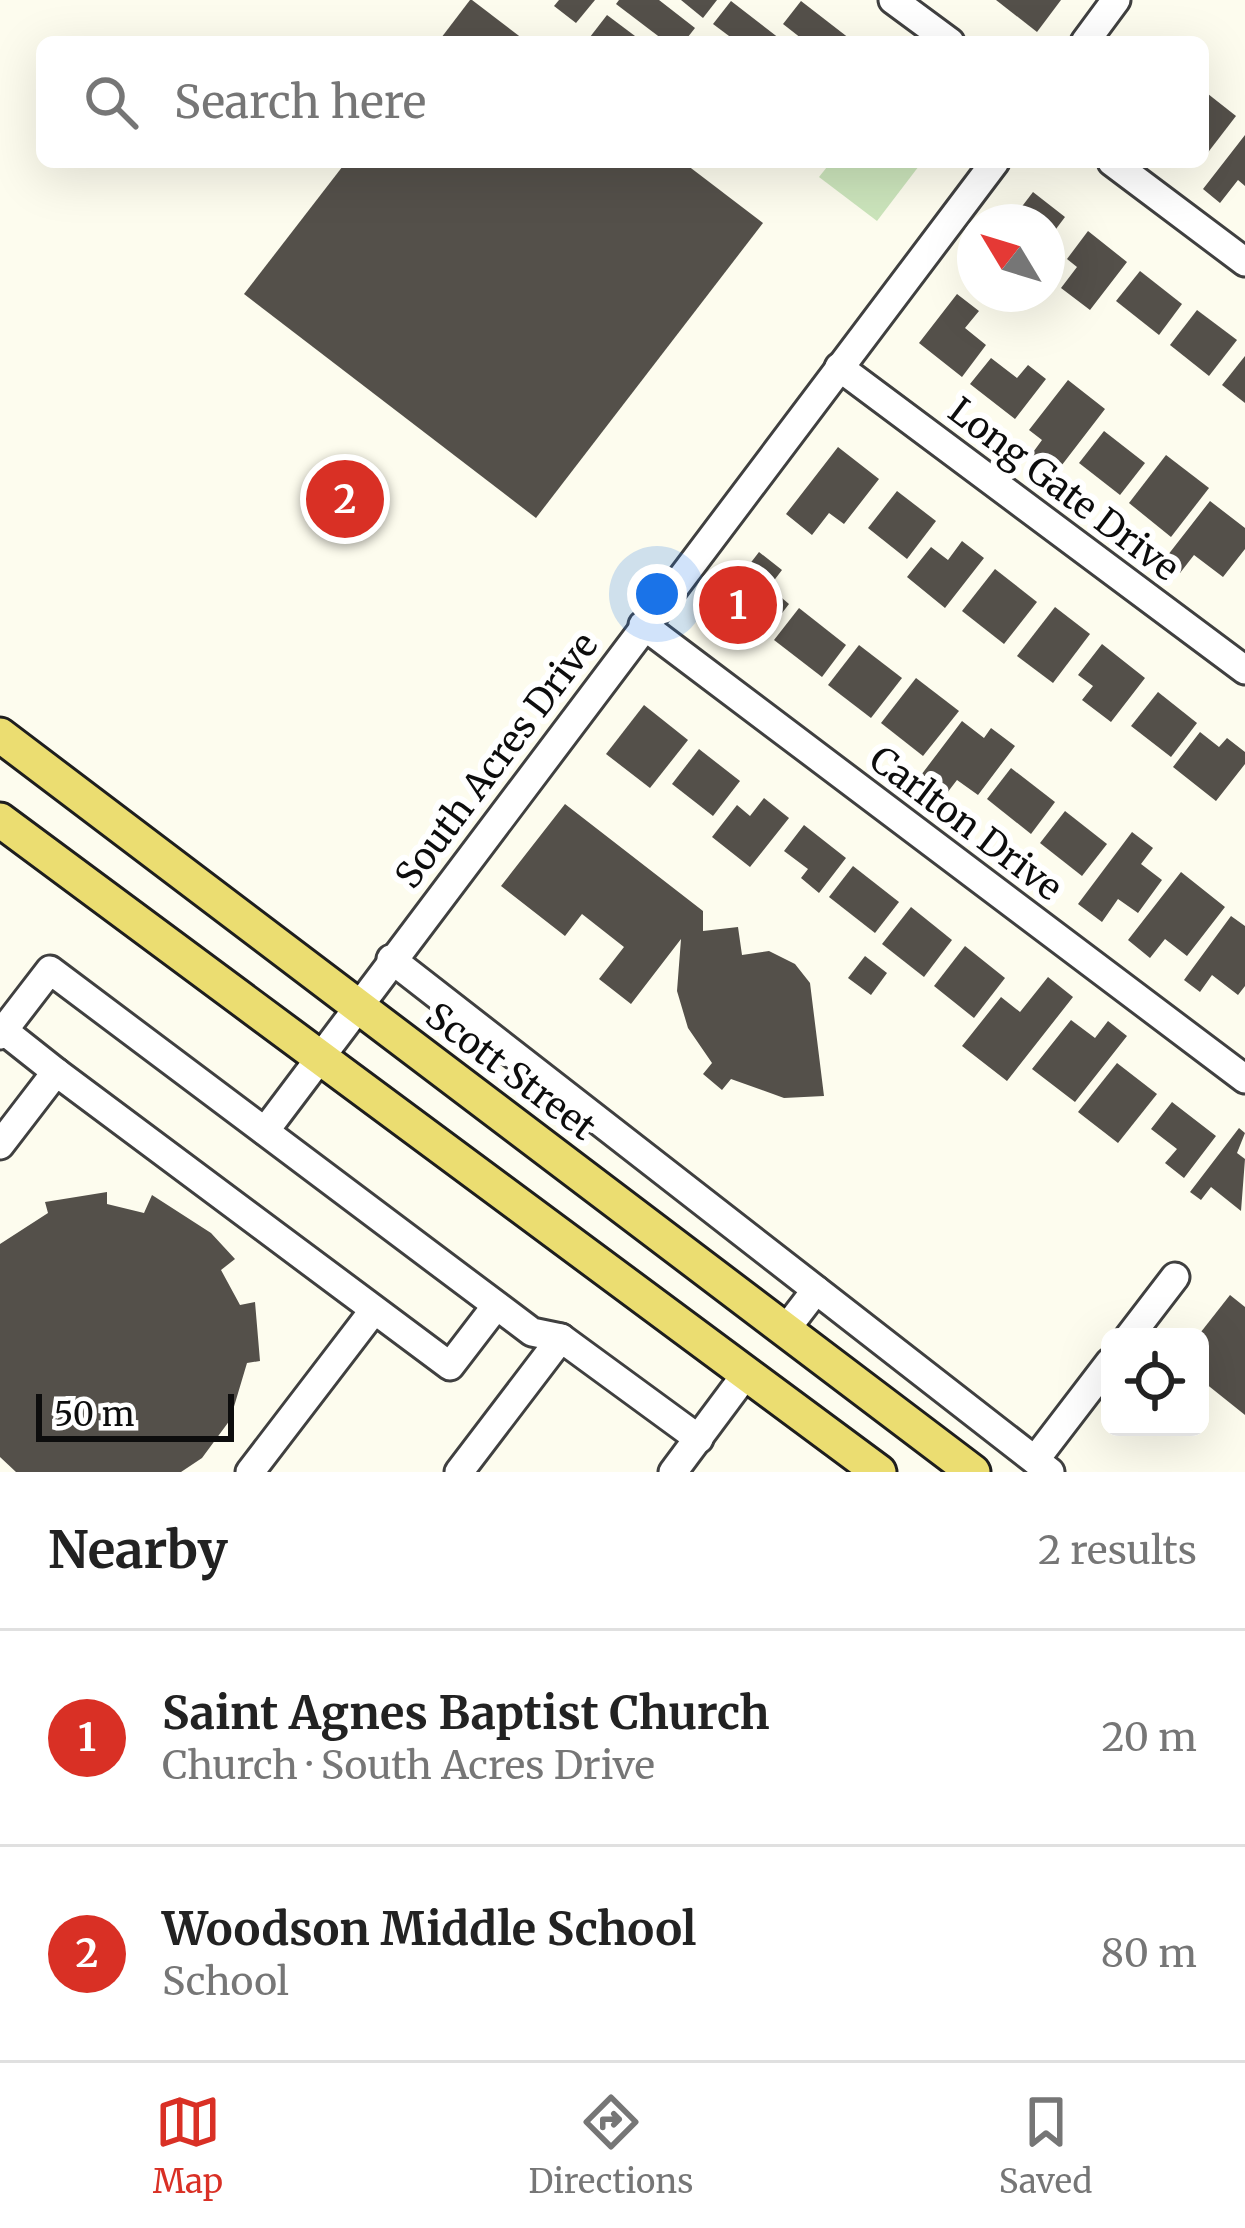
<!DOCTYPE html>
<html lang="en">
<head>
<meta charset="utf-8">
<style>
  body { margin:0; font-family:Merriweather,serif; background:#f2f2f2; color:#222 }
  .controls { position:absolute; right:36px; bottom:36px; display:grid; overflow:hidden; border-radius:18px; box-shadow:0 12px 48px #0002 }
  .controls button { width:108px; height:108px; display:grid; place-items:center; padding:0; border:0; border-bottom:3px solid #e0e0e0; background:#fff; color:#222; font:60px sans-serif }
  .compass { position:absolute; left:957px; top:204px; width:108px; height:108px; border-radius:50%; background:#fff; box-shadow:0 12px 48px #0002; rotate:308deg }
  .scale { position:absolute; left:36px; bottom:30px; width:198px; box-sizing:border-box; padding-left:12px; border:6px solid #0d0d0d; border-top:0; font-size:33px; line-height:42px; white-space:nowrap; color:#0d0d0d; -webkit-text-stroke:9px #fff; paint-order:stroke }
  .you { position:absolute; left:657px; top:594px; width:42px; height:42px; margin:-30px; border:9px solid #fff; border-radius:50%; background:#1a73e8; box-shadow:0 0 0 18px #1a73e833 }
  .badge { display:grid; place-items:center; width:78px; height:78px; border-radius:50%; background:#d93025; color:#fff; font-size:39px; font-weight:700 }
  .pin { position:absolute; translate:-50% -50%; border:6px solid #fff; box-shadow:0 3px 12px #0006 }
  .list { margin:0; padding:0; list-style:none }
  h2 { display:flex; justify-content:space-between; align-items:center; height:156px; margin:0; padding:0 48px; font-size:51px }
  h2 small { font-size:39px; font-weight:400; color:#767676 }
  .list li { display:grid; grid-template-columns:78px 1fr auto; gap:36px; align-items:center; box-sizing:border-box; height:216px; padding:0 48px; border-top:3px solid #e0e0e0 }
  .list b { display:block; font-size:45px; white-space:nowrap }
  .list p { margin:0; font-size:39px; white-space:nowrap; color:#767676 }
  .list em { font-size:39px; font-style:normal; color:#767676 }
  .icon { flex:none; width:66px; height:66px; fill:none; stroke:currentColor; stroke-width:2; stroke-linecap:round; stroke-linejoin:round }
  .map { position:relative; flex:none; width:1245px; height:1472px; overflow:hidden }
  .search { position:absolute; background:#fff; box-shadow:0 12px 48px #0002; left:36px; right:36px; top:36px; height:132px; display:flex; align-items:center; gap:30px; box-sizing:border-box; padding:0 42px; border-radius:18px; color:#767676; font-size:45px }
  .sheet { height:588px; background:#fff }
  nav { display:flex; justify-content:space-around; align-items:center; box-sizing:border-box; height:168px; border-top:3px solid #e0e0e0; background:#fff; font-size:33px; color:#767676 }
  nav a { display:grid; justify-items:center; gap:6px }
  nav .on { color:#d93025 }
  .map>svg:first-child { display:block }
  .green { fill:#cbe4bb }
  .building { fill:#54504a }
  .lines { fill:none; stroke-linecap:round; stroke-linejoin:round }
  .minor-casing { stroke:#404040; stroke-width:33 }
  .major-casing { stroke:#1e1e1e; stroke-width:39 }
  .minor { stroke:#fff; stroke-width:27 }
  .major { stroke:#ebdd71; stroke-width:33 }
  .labels { text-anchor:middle; stroke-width:12; stroke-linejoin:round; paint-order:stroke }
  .street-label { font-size:36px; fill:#0d0d0d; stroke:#fff }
</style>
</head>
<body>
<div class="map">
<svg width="1245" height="1472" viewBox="0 0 1245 1472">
  <rect width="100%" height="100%" fill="#fdfcee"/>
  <path class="green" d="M831,162h91l-45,59 -58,-44z"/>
  <g class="building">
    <path d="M470,0h2l55,42h-89z"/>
    <path d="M559,0h36l-19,23 -22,-17z"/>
    <path d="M619,0h40l36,28 -11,14h-18l-50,-38z"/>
    <path d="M681,0h36l-14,18z"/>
    <path d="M996,0h65l-24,32z"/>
    <path d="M731,1l53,41h-47l-24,-18z"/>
    <path d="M801,1l53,41h-48l-23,-18z"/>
    <path d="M607,15l36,27h-46l-7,-5z"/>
    <path d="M1203,90l33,26 -30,39 -3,-2z"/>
    <path d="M1245,135v51l-7,-6 -18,23 -17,-14z"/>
    <path d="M346,162h337l80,61 -227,295 -292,-224z"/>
    <path d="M1033,192l32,25 -18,24v-19h-37z"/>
    <path d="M1088,231l39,31 -37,48 -29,-22 16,-21 -10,-8z"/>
    <path d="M1140,271l42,33 -23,31 -43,-34z"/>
    <path d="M957,294l22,17 -14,17 21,17 -24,32 -43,-34z"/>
    <path d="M1197,310l40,30 -28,36 -39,-31z"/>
    <path d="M1245,356v47l-23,-18z"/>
    <path d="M991,358l26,20 11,-13 18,14 -31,40 -45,-35z"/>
    <path d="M1068,380l37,29 -50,65 -24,-19 11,-15 -13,-10z"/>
    <path d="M1104,431l41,32 -25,32 -41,-32z"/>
    <path d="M838,447l41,32 -35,45 -15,-11 -17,22 -26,-21z"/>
    <path d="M1166,455l43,33 -38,49 -42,-34z"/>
    <path d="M897,491l39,30 -29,38 -39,-31z"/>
    <path d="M1210,501l35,27v21l-22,28 -29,-22 -14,18 -16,-13z"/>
    <path d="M962,541l22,17 -39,50 -38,-31 24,-30 17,13z"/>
    <path d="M759,552l23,18 -13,17 20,17 -23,30 -44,-34z"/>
    <path d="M995,569l42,33 -33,42 -42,-33z"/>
    <path d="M1055,607l35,27 -37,49 -36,-27z"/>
    <path d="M799,608l47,37 -24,32 -48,-37z"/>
    <path d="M1102,644l43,34 -34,44 -29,-22 11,-14 -15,-11z"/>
    <path d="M859,645l43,33 -31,40 -43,-33z"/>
    <path d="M916,678l43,33 -36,45 -42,-33z"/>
    <path d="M1158,692l39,31 -26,34 -40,-31z"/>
    <path d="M644,705l44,35 -38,48 -44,-34z"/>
    <path d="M962,721l22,17 7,-10 24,18 -37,49 -21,-15 -23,30 -25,-19z"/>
    <path d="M1200,732l19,15 8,-9 18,14v12l-29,37 -43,-34z"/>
    <path d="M699,749l41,32 -27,35 -41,-32z"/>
    <path d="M1011,768l44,34 -24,32 -44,-35z"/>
    <path d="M764,798l25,20 -39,49 -38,-30 25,-32 13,11z"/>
    <path d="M565,804l138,107v20l35,-4 4,28 27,-4 26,13 15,19 14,113 -40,2 -53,-19 -9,11 -19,-16 9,-11 -24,-35 -11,-37 4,-52 -50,65 -32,-25 25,-32 -42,-33 -17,22 -64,-50z"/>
    <path d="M1065,811l42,33 -25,32 -42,-33z"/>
    <path d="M804,825l42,33 -27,35 -18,-15 7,-9 -24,-18z"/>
    <path d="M1132,832l21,16 -12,16 21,16 -24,33 -20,-14 -16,23 -24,-18z"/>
    <path d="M853,866l46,36 -24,31 -46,-36z"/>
    <path d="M1181,872l44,35 -38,49 -22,-17 -15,19 -22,-18z"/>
    <path d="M911,907l41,33 -28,37 -42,-33z"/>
    <path d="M1231,916l14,10v60l-7,9 -26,-20 -12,17 -16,-12z"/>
    <path d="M965,946l40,32 -31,40 -40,-32z"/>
    <path d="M865,956l22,17 -16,22 -23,-17z"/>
    <path d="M1048,977l25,20 -66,84 -45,-35 39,-49 19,15z"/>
    <path d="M1071,1020l24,18 13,-17 19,15 -52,66 -43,-33z"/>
    <path d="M1117,1063l40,31 -39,49 -40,-31z"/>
    <path d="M1172,1102l44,34 -32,42 -19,-15 12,-14 -26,-20z"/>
    <path d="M1239,1128l6,5 -8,20 8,6 -4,52 -30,-24 -10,13 -11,-8z"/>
    <path d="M107,1192v12l37,9 8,-18 59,38 24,26 -14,11 19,35 15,-3 5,59 -13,2 -17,57 -28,38 -21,14h-165l-16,-15v-213l48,-31 -3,-11z"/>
    <path d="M1230,1295l15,12v108l-45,-36 -3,-42z"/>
  </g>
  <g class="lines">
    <g class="minor-casing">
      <g id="minor">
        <path d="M893,0l57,42"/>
        <path d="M1085,42l31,-42"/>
        <path d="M1112,162l133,100"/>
        <path d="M839,367l406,303"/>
        <path d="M643,625l602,454"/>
        <path d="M391,959l659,513"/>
        <path d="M3,1030l53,42"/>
        <path d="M0,1035l50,-65 482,362 29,6"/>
        <path d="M265,1131l730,-969"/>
        <path d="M0,1145l56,-73 394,294 46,-60"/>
        <path d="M786,1329l30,-39"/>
        <path d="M1129,1337l46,-60"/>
        <path d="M1035,1460l75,-98"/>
        <path d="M250,1472l124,-162"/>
        <path d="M459,1472l102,-134 138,101"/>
        <path d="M673,1472l73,-98"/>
      </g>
    </g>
    <g class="major-casing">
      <g id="major">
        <path d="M0,735l973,737"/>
        <path d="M0,820l879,652"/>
      </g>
    </g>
    <use href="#minor" class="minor"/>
    <use href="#major" class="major"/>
  </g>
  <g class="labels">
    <g class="street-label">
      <text transform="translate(1064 489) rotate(37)" y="13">Long Gate Drive</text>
      <text transform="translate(496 760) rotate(-53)" y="13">South Acres Drive</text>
      <text transform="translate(966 823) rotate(37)" y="13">Carlton Drive</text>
      <text transform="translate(511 1071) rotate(37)" y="13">Scott Street</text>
    </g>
  </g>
</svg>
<div class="controls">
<button><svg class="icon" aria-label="locate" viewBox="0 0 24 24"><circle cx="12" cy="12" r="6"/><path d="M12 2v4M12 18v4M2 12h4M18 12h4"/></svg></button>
</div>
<svg class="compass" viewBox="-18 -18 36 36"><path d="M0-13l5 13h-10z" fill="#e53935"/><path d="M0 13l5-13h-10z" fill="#767676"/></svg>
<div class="scale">50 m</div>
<div class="you"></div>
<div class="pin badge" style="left:738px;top:605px">1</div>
<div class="pin badge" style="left:345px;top:499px">2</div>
<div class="search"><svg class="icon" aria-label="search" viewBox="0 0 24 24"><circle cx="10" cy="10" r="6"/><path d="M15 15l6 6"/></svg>Search here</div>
</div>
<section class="sheet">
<h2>Nearby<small>2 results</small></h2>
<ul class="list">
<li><span class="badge">1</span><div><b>Saint Agnes Baptist Church</b><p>Church · South Acres Drive</p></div><em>20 m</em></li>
<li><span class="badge">2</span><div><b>Woodson Middle School</b><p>School</p></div><em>80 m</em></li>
</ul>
</section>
<nav>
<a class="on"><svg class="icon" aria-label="map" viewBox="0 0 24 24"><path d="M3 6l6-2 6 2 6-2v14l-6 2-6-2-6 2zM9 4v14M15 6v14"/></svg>Map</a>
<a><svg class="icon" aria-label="directions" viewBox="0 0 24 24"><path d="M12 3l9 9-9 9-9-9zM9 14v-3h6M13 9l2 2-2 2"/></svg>Directions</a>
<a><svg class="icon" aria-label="saved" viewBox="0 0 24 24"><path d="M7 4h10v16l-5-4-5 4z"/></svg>Saved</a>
</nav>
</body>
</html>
